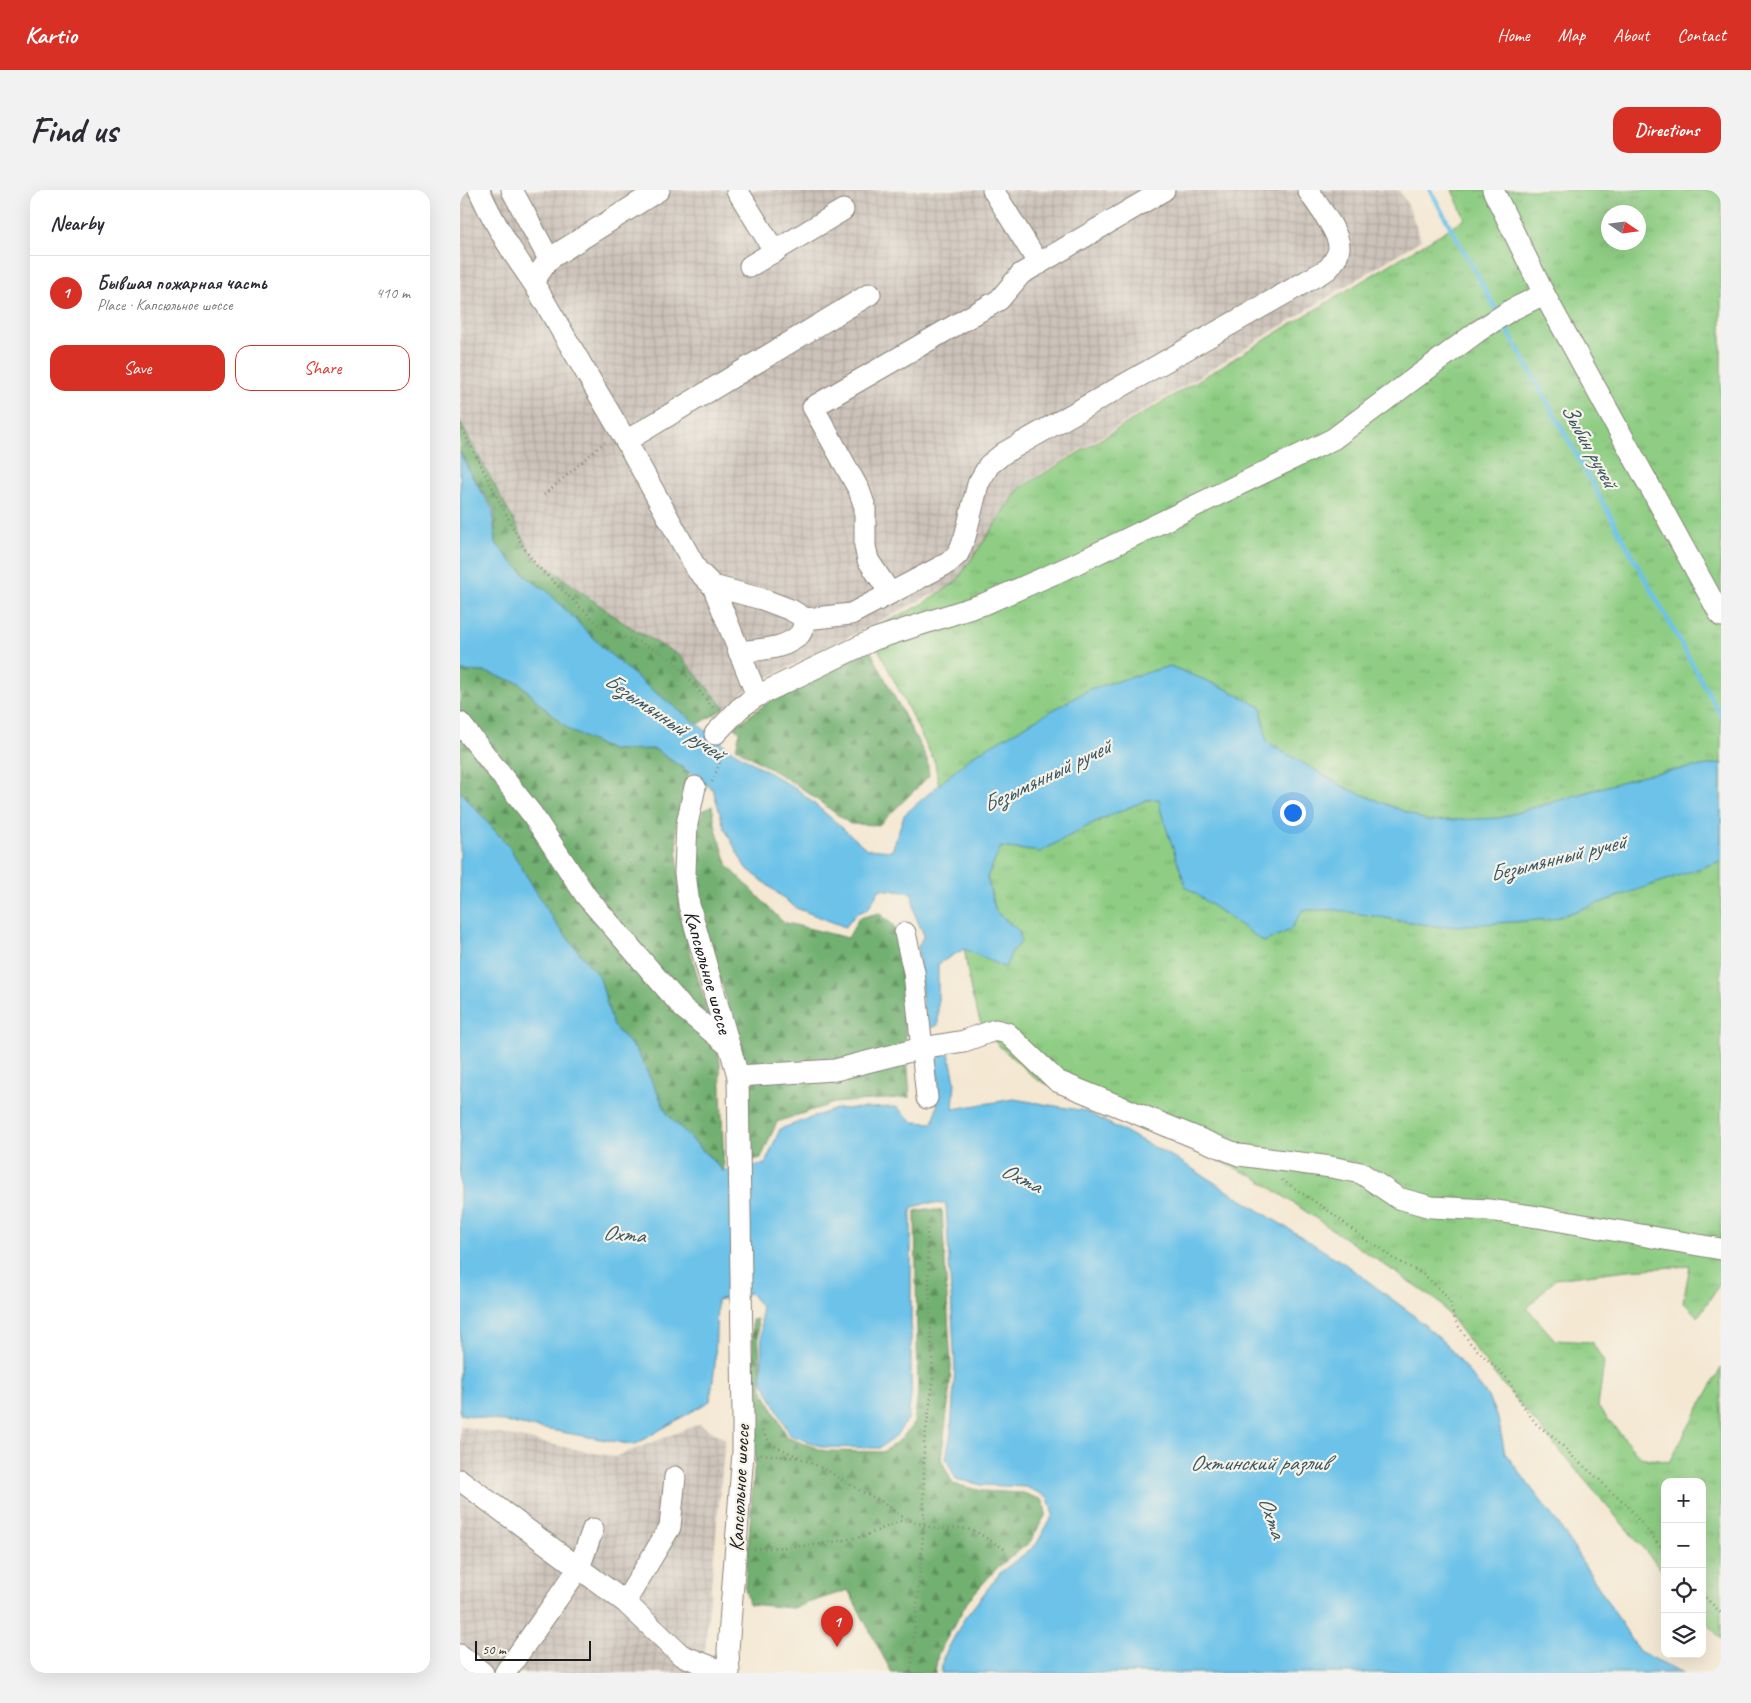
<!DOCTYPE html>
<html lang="en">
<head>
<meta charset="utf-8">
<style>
  body { margin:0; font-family:Caveat,sans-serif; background:#f2f2f3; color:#2b2b33 }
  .controls { position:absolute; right:15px; bottom:15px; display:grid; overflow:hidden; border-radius:10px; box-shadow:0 5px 20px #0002 }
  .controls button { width:45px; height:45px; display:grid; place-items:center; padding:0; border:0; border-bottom:1px solid #e1e1e2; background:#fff; color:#2b2b33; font:25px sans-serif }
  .compass { position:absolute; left:1141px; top:15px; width:45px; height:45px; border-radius:50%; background:#fff; box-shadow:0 5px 20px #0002; rotate:103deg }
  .scale { position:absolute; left:15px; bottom:12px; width:116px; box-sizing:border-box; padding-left:5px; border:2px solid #1c1c1c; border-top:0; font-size:14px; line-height:18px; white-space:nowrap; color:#1c1c1c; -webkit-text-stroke:4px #f7f3e8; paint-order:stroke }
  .you { position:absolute; left:832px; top:622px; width:18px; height:18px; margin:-12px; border:4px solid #fff; border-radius:50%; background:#1a73e8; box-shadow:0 0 0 8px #1a73e833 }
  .badge { display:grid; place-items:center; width:32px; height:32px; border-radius:50%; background:#d93025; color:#fff; font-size:16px; font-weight:700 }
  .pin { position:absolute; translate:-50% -41px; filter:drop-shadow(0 1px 2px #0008) }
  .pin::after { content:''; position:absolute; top:26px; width:18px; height:15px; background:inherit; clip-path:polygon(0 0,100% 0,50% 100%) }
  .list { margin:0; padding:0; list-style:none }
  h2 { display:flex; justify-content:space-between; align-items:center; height:65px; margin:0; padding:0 20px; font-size:21px }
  h2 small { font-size:16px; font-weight:400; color:#7c7c81 }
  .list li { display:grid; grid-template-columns:32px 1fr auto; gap:15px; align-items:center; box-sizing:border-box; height:75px; padding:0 20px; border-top:1px solid #e1e1e2 }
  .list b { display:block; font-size:19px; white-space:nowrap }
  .list p { margin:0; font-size:16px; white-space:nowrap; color:#7c7c81 }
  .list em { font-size:16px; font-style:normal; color:#7c7c81 }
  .actions { display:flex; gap:10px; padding:15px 20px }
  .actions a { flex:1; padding:11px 0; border:1px solid #d93025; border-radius:15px; text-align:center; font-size:18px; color:#d93025 }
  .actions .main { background:#d93025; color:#fff }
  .icon { flex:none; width:28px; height:28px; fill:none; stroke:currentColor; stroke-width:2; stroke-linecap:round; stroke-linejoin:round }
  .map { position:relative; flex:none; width:1261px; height:1483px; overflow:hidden; border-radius:15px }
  header { display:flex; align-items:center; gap:30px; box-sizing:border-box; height:70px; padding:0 25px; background:#d93025; color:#fff }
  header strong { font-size:24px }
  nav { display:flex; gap:28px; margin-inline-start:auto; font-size:18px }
  .intro { display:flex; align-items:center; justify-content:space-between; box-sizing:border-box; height:120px; padding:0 30px }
  h1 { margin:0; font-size:35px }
  .button { padding:12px 22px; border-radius:15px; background:#d93025; color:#fff; font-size:18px; font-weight:700 }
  main { display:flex; gap:30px; padding:0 30px }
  aside { flex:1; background:#fff; border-radius:15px; box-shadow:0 5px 20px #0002 }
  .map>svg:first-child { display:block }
  .industrial { fill:url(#industrial-grid) }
  .grass { fill:url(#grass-tufts); stroke:#557450; fill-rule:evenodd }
  .forest { fill:url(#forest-firs); stroke:#476646 }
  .water { fill:#6cc2e9; stroke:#446f82 }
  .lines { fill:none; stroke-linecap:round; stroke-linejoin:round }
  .stream { stroke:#6cc2e9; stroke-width:4.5 }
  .minor-casing { stroke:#888278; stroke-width:23 }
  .path { stroke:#888278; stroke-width:2.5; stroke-dasharray:1 4; stroke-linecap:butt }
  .minor { stroke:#fff; stroke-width:21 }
  .labels { text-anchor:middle; stroke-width:4.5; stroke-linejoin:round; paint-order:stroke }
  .street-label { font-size:21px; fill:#1c1c1c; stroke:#f7f3e8 }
  .water-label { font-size:22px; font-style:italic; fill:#385664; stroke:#f7f3e8 }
</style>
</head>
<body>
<header>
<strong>Kartio</strong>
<nav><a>Home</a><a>Map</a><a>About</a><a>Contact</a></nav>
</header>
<div class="intro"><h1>Find us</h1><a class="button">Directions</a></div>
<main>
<aside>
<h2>Nearby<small></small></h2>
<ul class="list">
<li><span class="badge">1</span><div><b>Бывшая пожарная часть</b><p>Place · Капсюльное шоссе</p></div><em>410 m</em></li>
</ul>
<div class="actions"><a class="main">Save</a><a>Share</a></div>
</aside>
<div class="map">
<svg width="1261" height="1483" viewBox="0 0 1261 1483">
  <defs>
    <pattern id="industrial-grid" width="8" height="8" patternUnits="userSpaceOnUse" patternTransform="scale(1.25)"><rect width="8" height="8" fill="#ccc2b9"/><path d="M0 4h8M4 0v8" fill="none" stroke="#afa69e"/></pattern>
    <pattern id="grass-tufts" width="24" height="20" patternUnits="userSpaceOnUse" patternTransform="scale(1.25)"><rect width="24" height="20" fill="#8ecd83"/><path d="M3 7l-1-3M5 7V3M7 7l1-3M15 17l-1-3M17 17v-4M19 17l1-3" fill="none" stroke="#7aaf71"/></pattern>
    <pattern id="forest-firs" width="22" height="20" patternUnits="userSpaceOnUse" patternTransform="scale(1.25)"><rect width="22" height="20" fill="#72b071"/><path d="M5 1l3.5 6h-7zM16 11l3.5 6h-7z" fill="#5d8e5c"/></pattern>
  </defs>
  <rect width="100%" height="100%" fill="#f7f3e8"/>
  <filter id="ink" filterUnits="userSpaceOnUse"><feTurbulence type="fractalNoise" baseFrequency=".02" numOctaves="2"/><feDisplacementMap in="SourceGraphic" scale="10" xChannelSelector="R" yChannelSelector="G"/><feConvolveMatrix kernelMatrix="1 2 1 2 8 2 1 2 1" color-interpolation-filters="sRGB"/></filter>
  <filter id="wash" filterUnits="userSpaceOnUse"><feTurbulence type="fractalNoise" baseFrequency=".0096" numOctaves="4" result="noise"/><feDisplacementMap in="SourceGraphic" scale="20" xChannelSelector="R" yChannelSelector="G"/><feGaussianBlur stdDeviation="1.12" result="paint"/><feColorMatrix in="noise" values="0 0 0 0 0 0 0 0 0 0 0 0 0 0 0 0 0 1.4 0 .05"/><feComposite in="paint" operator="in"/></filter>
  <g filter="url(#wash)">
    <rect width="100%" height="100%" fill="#f4e8d3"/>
    <g class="industrial">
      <path d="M0,0h939l9,15 13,35 -400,246 -64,96 -204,103 -28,23 -45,-52 -58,-34 -89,-66 -73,-134z"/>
      <path d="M239,1234l26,15 -20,210 -8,22 2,2h-239v-247l155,31z"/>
    </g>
    <path class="grass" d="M992,0h269v1092l-23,35 -15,-15 7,-36 -63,4 -72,9 -28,29 28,32 37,2 12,20 -6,45 42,50 29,5 52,-94v271l-19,-22v-135h-37v92l-170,-199 -56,-73 -184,-125 -219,-98 -40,-36 -16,-22 -9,-29 -36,-229 -66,-133 50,-24 37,-24 64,-94 445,-269zM1148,22h30v30h-30z"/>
    <g class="forest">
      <path d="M0,232l73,134 89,66 58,34 45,52 -28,17 -51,-40 -43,-37 -56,-57 -20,-14 -17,-17 -15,-18v-32l-25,-38 -10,-21z"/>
      <path d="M410,460l57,109 2,17 -50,49 -29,-1 -50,-37 -64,-39 4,-16 -6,-5 37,-27z"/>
      <path d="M0,481l25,1 35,11 19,20 32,28 40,19 44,-1 34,23 -13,48 4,96 26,90 14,56 4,109 -56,-56 -31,-64 -24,-25 -13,-48 -44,-54 -47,-77 -49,-56z"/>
      <path d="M252,616l4,23 12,37 55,56 65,16 11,-20 20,-5 15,13 5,23 11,148 -76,6 -57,19 -16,36 -14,3 1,-77 -7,-38 -39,-124 -9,-42 2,-50 8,-19z"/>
      <path d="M467,1019l15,2 9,156 -2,30 -8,62 12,25 30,7 40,2 20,7 3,14 -16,28 -32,25 -29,32 -31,55 -3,19h-43l-44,-83 -56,18 -43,-4 -4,-17 10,-128 -3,-139 5,-1 5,70 26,49 37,13 58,1 18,-13 13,-16 4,-29 -3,-183z"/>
    </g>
    <g class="water">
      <path d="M0,262l10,21 23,37 2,32 15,18 17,17 20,14 56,57 43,37 85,65 67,40 69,59 25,2 12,-36 68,-59 118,-67 80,-23 57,23 34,18 6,35 79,46 82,33 71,-3 145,-43 77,-12v98l-168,58 -113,8 -104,-17h-33l-13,20 -26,12 -78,-55 -25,-75 -2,-13 -12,1 -52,22 -55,30 -39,-5 -14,30 9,35 23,19 2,11 -9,9 -7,17 -41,-19 -26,15v61l-13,5 -7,-83 6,-12 -9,-20 -3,-22 -32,-4 -12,20 -12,5 -11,13 -49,-19 -51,-41 -21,-40 -11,-38 -58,-40 -44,1 -40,-19 -32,-28 -19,-20 -35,-11 -25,-1z"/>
      <path d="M0,601l49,56 47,77 44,54 13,48 24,25 31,64 55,56 42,-7 15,-35 56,-20 60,-2 18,15 19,1 4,-16 2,-27 -6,-24 16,-3 6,28 -2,28 61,-10 71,12 90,47 170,106 67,50 35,31 40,50 11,24 7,34 54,72 80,126 44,22h-742l2,-15 21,-39 37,-47 35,-27 17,-30 -5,-18 -22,-10 -44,-2 -26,-6 -10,-21 5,-25 4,-66 -9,-163 -19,-1 -16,5v187l-3,24 -13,18 -16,11 -56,-1 -33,-12 -28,-55 -1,-73 -11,-14 -33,7 -2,65 -5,36 -76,44 -174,-31z"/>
    </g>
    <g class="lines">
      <g class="stream">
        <path d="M970,0l67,121"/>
        <path d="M1043,132l218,394"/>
      </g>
    </g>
  </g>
  <g filter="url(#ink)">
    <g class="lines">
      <g class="minor-casing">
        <g id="minor">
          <path d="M19,0c15,33 33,63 54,92"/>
          <path d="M52,0l37,69"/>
          <path d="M199,0l-110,69 -16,23 93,159 71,129 16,16 49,13 29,11 15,9"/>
          <path d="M277,0l38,62"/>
          <path d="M533,0l46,74"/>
          <path d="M1033,0l51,104 177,322"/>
          <path d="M290,76l93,-56"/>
          <path d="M166,251l244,-147"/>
          <path d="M253,396l44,110"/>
          <path d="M430,403l-22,-33 -3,-14v-39l-6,-17 -46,-83 186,-107 22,-26 143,-84"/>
          <path d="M279,462c19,-3 47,-2 61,-18 3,-4 4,-10 6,-15l45,-5 97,-51 10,-9 7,-17 13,-53 11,-19 15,-12 324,-184c5,-6 10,-12 11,-21 1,-16 -23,-44 -31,-58"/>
          <path d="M0,533l72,91 54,82 97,112 47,39"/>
          <path d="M255,544l25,-26 17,-12 118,-57 109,-35 85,-37 264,-128 144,-107 34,-22 33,-16"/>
          <path id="s1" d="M235,597l-8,37 -1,22 -1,27 4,32 49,171 5,340v36l-15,198 1,23"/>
          <path d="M445,743l9,39 13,126"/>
          <path d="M278,886l97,-6 87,-22 42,-7 31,-11 12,3 50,48 182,74 92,12 30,6 37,25 33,9 58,3 49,7 183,32"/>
          <path d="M0,1290l165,122 56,53 46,18"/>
          <path d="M165,1412l45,-75 5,-50"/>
          <path d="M0,1465l23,18"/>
          <path d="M45,1483l74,-105 14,-39"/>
        </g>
      </g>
      <g class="path">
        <path d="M0,235l62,120 14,20 66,63 11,6 26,8 25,12 11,8 39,47"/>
        <path d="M84,305l61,-53"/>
        <path d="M252,592l13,-32"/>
        <path d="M822,990l47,31 38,30 12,6 13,11 31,16 18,16 9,12 5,19 16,23 36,34 15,26 15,21 17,12 21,22 26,22 7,9 17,13 40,49"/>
        <path d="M302,1241l9,13 55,26 33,20 24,12 22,17 31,10 22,-1 15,2 33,20"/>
        <path d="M301,1264l37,4"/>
        <path d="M294,1359l60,-4 48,-8 43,-18"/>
        <path d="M1242,1404l19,19"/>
        <path d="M451,1483l13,-149v-80l9,-61 -6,-154"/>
      </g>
      <use href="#minor" class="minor"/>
    </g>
  </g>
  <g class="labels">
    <g class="street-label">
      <text dy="7" stroke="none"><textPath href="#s1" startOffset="189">Капсюльное шоссе</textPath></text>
      <text transform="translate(279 1298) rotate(-87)" y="7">Капсюльное шоссе</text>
    </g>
    <g class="water-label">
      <text transform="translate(1130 255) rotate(61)" y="8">Зыбин ручей</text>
      <text transform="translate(205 526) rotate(34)" y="8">Безымянный ручей</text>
      <text transform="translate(586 585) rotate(-26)" y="8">Безымянный ручей</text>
      <text transform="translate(1097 667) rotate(-14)" y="8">Безымянный ручей</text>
      <text transform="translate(562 987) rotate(26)" y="8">Охта</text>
      <text transform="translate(164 1043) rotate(5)" y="8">Охта</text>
      <text x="799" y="1280">Охтинский разлив</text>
      <text transform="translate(813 1327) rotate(71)" y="8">Охта</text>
    </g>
  </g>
</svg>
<div class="controls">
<button>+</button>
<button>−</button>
<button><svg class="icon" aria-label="locate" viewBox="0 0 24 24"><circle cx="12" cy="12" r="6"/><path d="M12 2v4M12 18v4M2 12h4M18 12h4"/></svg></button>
<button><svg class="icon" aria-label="layers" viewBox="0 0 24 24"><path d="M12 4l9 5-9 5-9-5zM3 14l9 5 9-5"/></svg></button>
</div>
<svg class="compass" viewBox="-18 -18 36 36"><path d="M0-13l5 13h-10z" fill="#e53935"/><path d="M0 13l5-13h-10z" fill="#7c7c81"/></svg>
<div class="scale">50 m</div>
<div class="you"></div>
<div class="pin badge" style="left:377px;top:1457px">1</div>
</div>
</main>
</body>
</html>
